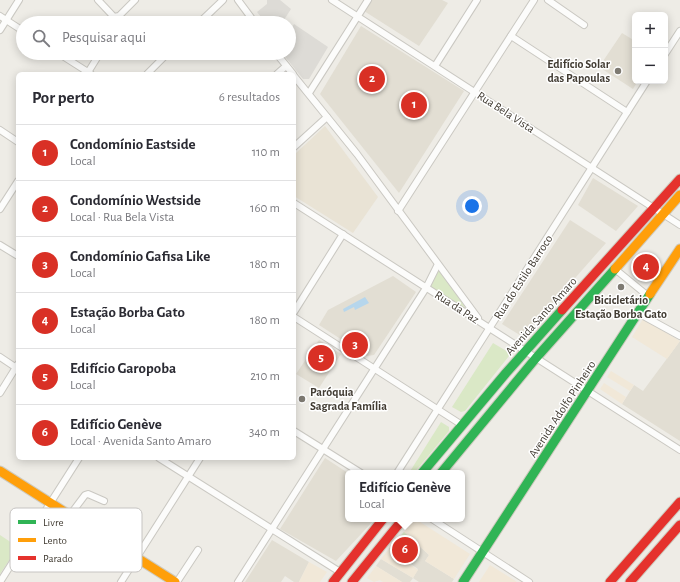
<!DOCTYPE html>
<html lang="pt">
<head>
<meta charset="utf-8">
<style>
  body { margin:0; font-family:"Alegreya Sans",sans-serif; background:#f7f7f7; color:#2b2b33 }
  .controls { position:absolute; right:12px; top:12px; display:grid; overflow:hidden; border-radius:6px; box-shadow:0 2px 10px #0003 }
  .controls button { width:36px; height:36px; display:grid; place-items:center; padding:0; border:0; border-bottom:1px solid #e1e1e2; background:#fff; color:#2b2b33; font:20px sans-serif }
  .you { position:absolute; left:472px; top:206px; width:14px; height:14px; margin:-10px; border:3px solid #fff; border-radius:50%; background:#1a73e8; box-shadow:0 0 0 6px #1a73e833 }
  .badge { display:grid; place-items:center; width:26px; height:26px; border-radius:50%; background:#d93025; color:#fff; font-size:13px; font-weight:700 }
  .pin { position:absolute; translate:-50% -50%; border:2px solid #fff; box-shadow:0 1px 4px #0006 }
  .popup { position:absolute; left:345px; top:470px; width:120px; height:52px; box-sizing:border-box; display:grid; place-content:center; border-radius:6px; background:#fff; filter:drop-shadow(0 1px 3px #0005); font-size:13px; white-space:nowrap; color:#7c7c81 }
  .popup b { font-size:15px; color:#2b2b33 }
  .popup::after { content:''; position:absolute; left:50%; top:100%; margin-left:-8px; border:8px solid transparent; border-top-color:#fff }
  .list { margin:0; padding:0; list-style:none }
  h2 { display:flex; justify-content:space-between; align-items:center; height:52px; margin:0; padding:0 16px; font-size:17px }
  h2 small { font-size:13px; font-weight:400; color:#7c7c81 }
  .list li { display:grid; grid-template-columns:26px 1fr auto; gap:12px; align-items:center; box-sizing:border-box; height:56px; padding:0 16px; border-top:1px solid #e1e1e2 }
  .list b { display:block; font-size:15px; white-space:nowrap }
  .list p { margin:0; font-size:13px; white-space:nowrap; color:#7c7c81 }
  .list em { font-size:13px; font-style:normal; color:#7c7c81 }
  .icon { flex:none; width:22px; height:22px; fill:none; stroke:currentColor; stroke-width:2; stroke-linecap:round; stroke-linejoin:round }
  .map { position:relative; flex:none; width:680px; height:582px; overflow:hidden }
  .search { position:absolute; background:#fff; box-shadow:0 2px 10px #0003; left:16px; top:16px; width:280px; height:44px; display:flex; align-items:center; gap:10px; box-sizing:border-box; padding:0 14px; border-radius:22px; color:#7c7c81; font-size:15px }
  .panel { position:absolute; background:#fff; box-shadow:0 2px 10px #0003; left:16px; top:72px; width:280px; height:388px; border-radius:6px }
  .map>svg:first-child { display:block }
  .residential { fill:#e2ded3 }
  .commercial { fill:#f1e8d8 }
  .education { fill:#e9e3d5 }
  .green { fill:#dae8c6 }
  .parking { fill:#dddbd6 }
  .water { fill:#b6d6ec }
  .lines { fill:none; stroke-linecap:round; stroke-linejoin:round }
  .street-casing { stroke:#cac8c2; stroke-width:8 }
  .fast-casing { stroke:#cecabe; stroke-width:11 }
  .slow-casing { stroke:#cecabe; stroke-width:11 }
  .jam-casing { stroke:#cecabe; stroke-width:11 }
  .street { stroke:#fcfcfb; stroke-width:6 }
  .fast { stroke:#30b455; stroke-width:9 }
  .slow { stroke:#ff9f0a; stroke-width:9 }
  .jam { stroke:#e5322d; stroke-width:9 }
  .poi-dot { fill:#7e7a72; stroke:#fff; stroke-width:1.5 }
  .labels { text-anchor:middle; stroke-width:3; stroke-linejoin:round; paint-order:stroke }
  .poi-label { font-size:12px; font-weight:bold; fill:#423c33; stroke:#fff; text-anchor:end }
  .street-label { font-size:12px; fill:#423c33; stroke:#fff }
  .key { fill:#fff; stroke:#c6c4c2; stroke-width:1 }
  .key-label { font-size:11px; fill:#423c33 }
</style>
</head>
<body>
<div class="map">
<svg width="680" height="582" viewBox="0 0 680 582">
  <rect width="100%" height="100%" fill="#eeece6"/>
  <g class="residential">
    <path d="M372,0h70l6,3 -29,43 -55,-35z"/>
    <path d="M361,26l103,65 -65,102 -79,-99z"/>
    <path d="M622,33l13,8v40h3l-5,8 -34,-22z"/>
    <path d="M593,178l45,28 -22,25 -38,-26z"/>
    <path d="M570,220l36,23 -83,94 -21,-13z"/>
    <path d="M393,276l23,16 -42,63 -7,1 -48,-31 9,-15z"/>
    <path d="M319,340l22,14 -22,34 -23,-14z"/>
    <path d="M680,341v100l-58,-37 12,-19 9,6z"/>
    <path d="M325,458l23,15v46h27l-39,42 -56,-32z"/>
    <path d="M404,532l25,23 -4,6 29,18 -2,3h-33l-6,-4 -3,4h-8l-26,-16 5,-7 32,19 5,-9 -29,-20z"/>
    <path d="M272,540l37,22 -10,20h-5l-9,-6 -4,6h-36z"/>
  </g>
  <g class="commercial">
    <path d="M643,319l37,22 -13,18 -35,-22z"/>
    <path d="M611,371l23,14 -4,6 -23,-14z"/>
    <path d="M604,383l22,14 -4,7 -22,-15z"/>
    <path d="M417,520l53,34 -16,25 -29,-18 4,-6 -25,-23 9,-11z"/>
    <path d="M389,549l29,21 -5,8 -32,-19z"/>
    <path d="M309,562l18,10 -7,10h-21z"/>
    <path d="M490,565l27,17h-38z"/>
    <path d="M376,566l26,16h-19l-3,-2 -6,2 -7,-4z"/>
  </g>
  <path class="education" d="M325,126l53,71 -25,36 -59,-37v-41z"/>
  <g class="green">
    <path d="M438,268l32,46 -42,-27z"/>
    <path d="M493,343l15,9 1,4 -44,55 -4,1 -9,-5z"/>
    <path d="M441,422l8,5v4l-35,42h-5z"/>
    <path d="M404,532l3,3 -16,15 -2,-1z"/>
    <path d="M0,535l18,12 -18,27z"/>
  </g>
  <g class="parking">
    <path d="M267,0h13l11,9 -9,14h-16l-9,-11 10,-8z"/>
    <path d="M294,24l34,23 -19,32h-6l-21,-26h7v-21z"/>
  </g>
  <path class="water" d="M365,297l4,6 -14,7 -1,-3 -10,5 -1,-3z"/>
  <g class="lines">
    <g class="street-casing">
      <g id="street">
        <path d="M98,0l16,17 5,-1 16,-16"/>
        <path d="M238,0l17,23"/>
        <path d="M332,0l348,225"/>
        <path d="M548,0l36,25"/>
        <path d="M0,16l23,15"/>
        <path d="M199,23l24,-23"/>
        <path d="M0,30l19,-30"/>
        <path d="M511,36l116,76"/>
        <path d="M58,53l33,21"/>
        <path d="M276,53l17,21"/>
        <path d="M665,54l15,-23"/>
        <path d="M435,66l42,-66"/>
        <path d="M87,74l13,-21"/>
        <path d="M147,74l21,-21"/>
        <path d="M277,74l9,-8"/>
        <path d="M294,76l63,78 121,164"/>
        <path d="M309,93l59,-93"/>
        <path d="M0,130l18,12"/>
        <path d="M294,147l33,-30"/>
        <path d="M294,203l386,247"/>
        <path d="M0,209l18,-28"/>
        <path d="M398,211l136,-211"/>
        <path d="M0,245l18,11"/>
        <path d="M615,269l33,27"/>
        <path d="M294,312l49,-78"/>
        <path d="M638,313l42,23"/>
        <path d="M294,317l168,108"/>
        <path d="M0,357l18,12"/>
        <path d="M0,393l18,-29"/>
        <path d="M294,431l67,42"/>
        <path d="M159,458l181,114"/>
        <path d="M397,473l250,-392"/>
        <path d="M70,515l15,-20 3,-1 16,7"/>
        <path d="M432,519l97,63"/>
        <path d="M0,582l79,-124"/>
        <path d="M121,582l79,-124"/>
        <path d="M177,582l21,-32"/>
        <path d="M238,582l188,-294 11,-22"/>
      </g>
    </g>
    <g class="fast-casing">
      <g id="fast">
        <path d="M422,473l84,-100 56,-63"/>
        <path d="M441,473l95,-115 79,-89"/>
        <path d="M463,582l187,-288"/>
      </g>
    </g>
    <g class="slow-casing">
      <g id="slow">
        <path d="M615,269l65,-74"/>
        <path d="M650,294l30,-45"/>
        <path d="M0,471l175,111"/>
      </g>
    </g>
    <g class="jam-casing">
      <g id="jam">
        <path d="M562,310l118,-131"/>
        <path d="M333,582l50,-63"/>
        <path d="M352,582l51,-63"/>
        <path d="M610,582l70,-80"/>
        <path d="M630,582l50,-57"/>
      </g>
    </g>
    <use href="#street" class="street"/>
    <use href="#fast" class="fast"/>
    <use href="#slow" class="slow"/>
    <use href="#jam" class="jam"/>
  </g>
  <g class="poi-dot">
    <circle cx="618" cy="71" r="4"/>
    <circle cx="621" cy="287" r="4"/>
    <circle cx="302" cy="399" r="4"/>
  </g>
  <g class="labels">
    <g class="poi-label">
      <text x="610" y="68">Edifício Solar<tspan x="610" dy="14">das Papoulas</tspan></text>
      <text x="621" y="304" text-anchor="middle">Bicicletário<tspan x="621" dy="14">Estação Borba Gato</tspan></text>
      <text x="310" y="396" text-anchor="start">Paróquia<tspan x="310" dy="14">Sagrada Família</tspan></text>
    </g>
    <g class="street-label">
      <text transform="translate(506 112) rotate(33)" y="4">Rua Bela Vista</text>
      <text transform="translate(523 277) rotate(-57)" y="4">Rua do Estilo Barroco</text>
      <text transform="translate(457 307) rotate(33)" y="4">Rua da Paz</text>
      <text transform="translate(541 316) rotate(-48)" y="4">Avenida Santo Amaro</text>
      <text transform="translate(562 409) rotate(-57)" y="4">Avenida Adolfo Pinheiro</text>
    </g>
  </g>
  <rect x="10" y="508" width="132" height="64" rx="6" class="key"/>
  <rect x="18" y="520" width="18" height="4" fill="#30b455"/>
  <rect x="18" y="538" width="18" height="4" fill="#ff9f0a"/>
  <rect x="18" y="556" width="18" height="4" fill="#e5322d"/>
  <g class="key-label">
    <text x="43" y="526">Livre</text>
    <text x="43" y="544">Lento</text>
    <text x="43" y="562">Parado</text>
  </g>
</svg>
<div class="controls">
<button>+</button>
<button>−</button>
</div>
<div class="you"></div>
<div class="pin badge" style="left:414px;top:105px">1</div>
<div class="pin badge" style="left:372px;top:79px">2</div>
<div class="pin badge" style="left:355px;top:345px">3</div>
<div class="pin badge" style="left:646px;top:267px">4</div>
<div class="pin badge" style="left:321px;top:358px">5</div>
<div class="pin badge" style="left:405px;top:550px">6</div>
<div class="popup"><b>Edifício Genève</b>Local</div>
<div class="search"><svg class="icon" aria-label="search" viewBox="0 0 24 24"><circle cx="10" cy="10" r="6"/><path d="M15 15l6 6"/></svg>Pesquisar aqui</div>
<section class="panel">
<h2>Por perto<small>6 resultados</small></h2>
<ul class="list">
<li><span class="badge">1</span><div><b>Condomínio Eastside</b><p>Local</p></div><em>110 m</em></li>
<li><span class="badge">2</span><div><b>Condomínio Westside</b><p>Local · Rua Bela Vista</p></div><em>160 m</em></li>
<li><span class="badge">3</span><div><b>Condomínio Gafisa Like</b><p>Local</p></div><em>180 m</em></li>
<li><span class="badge">4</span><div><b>Estação Borba Gato</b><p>Local</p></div><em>180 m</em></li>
<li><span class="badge">5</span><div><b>Edifício Garopoba</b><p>Local</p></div><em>210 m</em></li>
<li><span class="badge">6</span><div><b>Edifício Genève</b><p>Local · Avenida Santo Amaro</p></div><em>340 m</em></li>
</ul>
</section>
</div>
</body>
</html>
